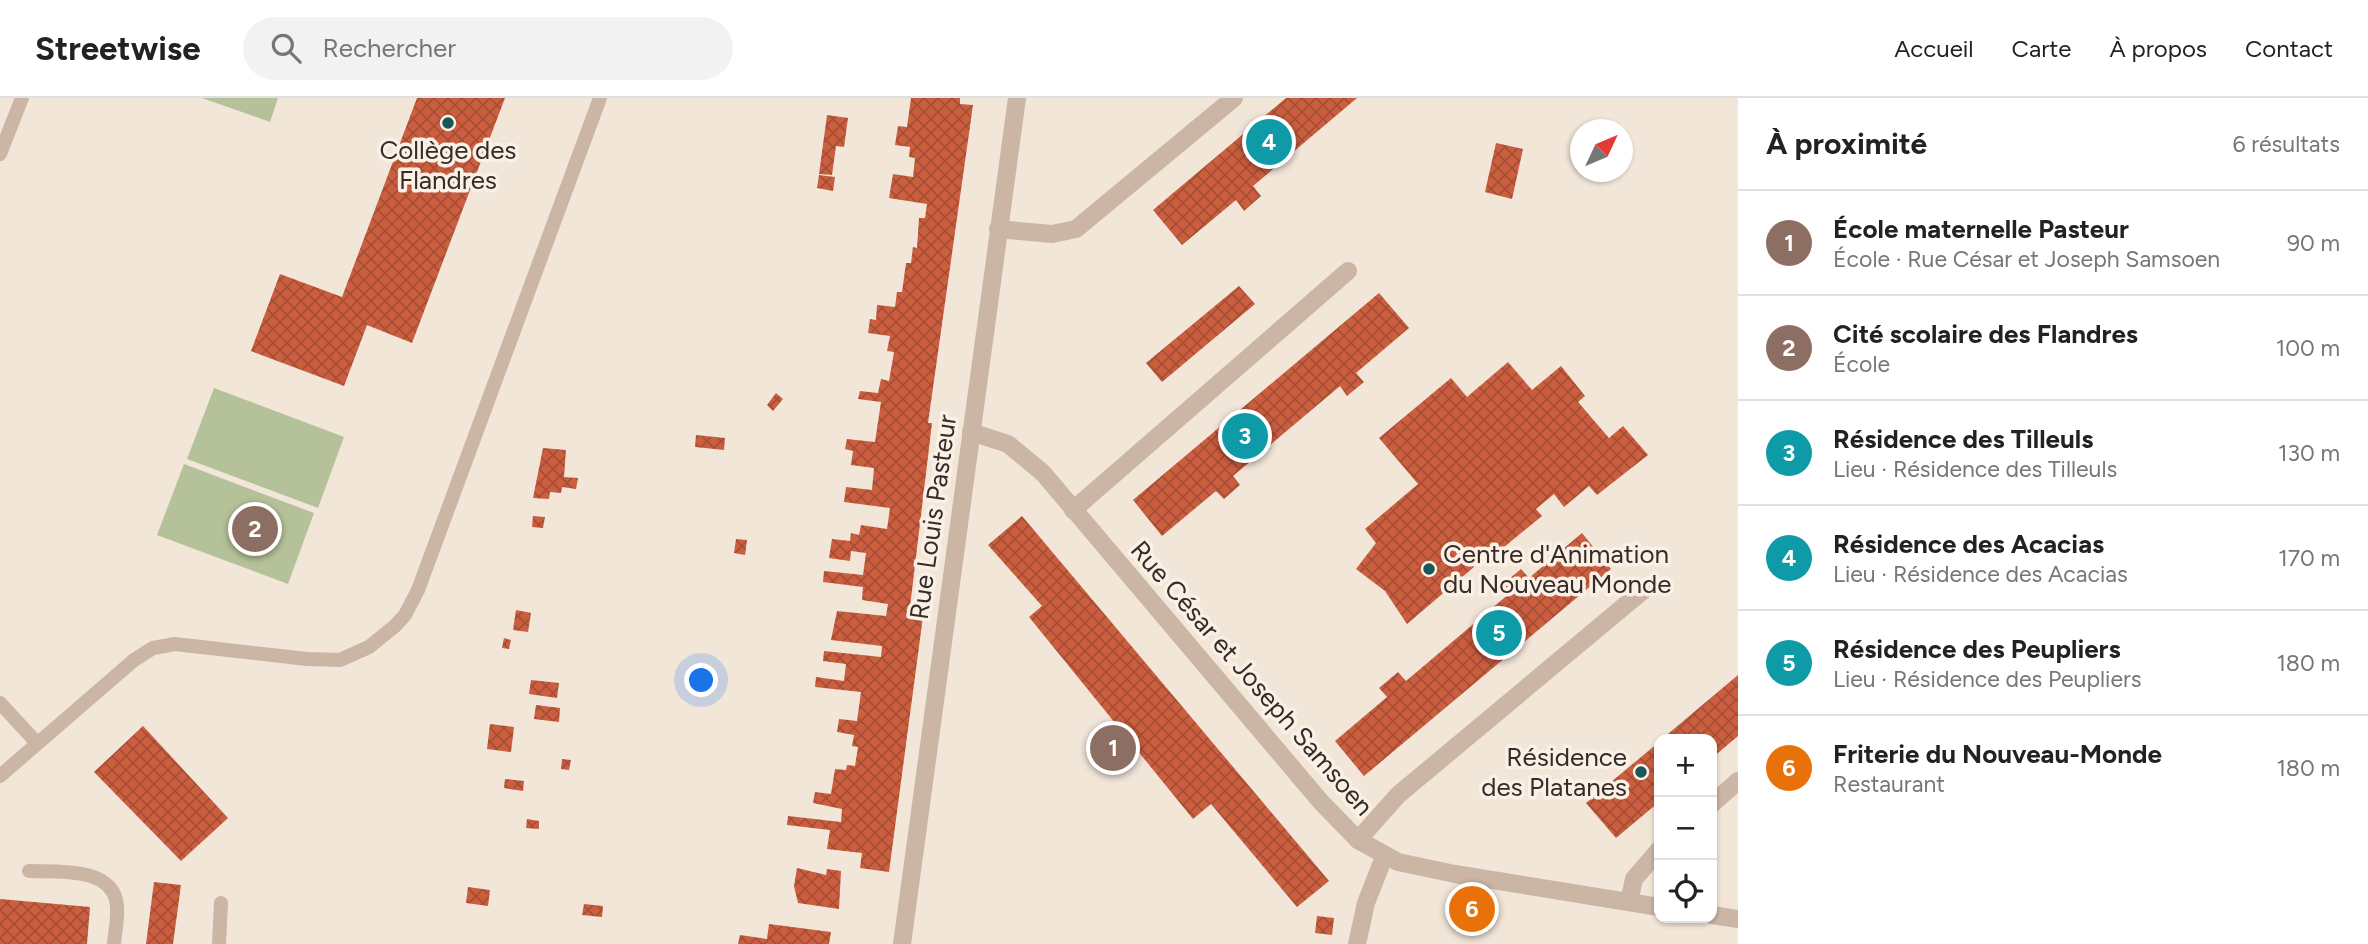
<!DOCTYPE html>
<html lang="fr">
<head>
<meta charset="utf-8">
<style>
  body { margin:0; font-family:Figtree,sans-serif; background:#f2f2f2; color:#222 }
  .controls { position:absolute; right:21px; bottom:21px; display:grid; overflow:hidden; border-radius:14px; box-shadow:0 2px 5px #0004 }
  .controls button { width:63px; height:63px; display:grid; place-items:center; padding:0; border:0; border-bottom:2px solid #e0e0e0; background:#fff; color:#222; font:35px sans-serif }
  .compass { position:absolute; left:1570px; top:21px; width:63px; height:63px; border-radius:50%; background:#fff; box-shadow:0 2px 5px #0004; rotate:46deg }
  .you { position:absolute; left:702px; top:583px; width:24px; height:24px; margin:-18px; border:5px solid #fff; border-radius:50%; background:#1a73e8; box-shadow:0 0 0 10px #1a73e833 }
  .badge { display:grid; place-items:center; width:46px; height:46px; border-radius:50%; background:#2563eb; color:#fff; font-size:23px; font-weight:700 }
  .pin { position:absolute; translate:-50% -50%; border:4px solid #fff; box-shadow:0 2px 7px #0006 }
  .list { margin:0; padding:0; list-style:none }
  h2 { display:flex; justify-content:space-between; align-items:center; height:91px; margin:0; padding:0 28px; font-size:30px }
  h2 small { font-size:23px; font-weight:400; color:#767676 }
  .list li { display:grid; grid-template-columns:46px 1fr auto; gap:21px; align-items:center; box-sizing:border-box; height:105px; padding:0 28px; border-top:2px solid #e0e0e0 }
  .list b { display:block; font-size:26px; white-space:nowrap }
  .list p { margin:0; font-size:23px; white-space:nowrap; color:#767676 }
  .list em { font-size:23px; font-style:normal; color:#767676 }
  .icon { flex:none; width:38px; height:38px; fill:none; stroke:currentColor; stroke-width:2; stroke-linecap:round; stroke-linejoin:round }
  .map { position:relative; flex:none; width:1738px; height:846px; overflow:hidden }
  header { display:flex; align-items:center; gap:42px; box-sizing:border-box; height:98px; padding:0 35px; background:#fff; border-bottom:2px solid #e0e0e0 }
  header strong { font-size:33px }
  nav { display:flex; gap:38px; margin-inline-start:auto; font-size:24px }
  .search { width:490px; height:63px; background:#f2f2f2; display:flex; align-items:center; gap:18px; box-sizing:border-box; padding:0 24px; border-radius:38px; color:#767676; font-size:26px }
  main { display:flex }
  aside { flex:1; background:#fff }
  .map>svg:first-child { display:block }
  .green { fill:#b5c299 }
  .building { fill:url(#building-cross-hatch) }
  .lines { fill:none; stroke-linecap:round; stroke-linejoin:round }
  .lane { stroke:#cbb5a5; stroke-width:14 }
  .street { stroke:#cbb5a5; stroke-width:18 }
  .poi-dot { fill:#1b5659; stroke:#faf0e6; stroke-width:2.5 }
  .labels { text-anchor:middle; stroke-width:7; stroke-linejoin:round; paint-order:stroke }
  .poi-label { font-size:26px; fill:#362b27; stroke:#faf0e6 }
  .street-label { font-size:26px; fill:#362b27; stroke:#faf0e6 }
</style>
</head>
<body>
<header>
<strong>Streetwise</strong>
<div class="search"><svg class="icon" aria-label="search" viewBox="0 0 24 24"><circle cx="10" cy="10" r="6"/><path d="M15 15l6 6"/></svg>Rechercher</div>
<nav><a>Accueil</a><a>Carte</a><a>À propos</a><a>Contact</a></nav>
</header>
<main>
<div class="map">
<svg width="1738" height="846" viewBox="0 0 1738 846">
  <defs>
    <pattern id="building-cross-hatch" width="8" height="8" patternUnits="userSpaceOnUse" patternTransform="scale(1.75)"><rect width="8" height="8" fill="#cb5e3f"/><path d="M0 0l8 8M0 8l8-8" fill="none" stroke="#a64e35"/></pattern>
  </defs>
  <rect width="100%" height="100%" fill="#f2e6d9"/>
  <g class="green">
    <path d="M202,0h76l-8,24z"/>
    <path d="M214,290l130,49 -26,71 -131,-49z"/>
    <path d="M184,366l130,49 -26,71 -131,-49z"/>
  </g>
  <g class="building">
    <path d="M417,0h88l-93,245 -45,-18 -23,61 -93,-35 29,-77 62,23z"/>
    <path d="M911,0h49v6l13,1 -45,318h4l-22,184 14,2 -35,263 -29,-4 2,-15 -35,-4 3,-19 -43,-5 1,-9 53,6 1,-13 -29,-6 2,-11 16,2 4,-25 11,1 1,-5 8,1 3,-19 -6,-1 2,-11 -17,-3 2,-13 18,2 4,-29 -46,-5 1,-10 28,4 2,-17 -23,-3 1,-10 57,6 1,-11 -51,-6 6,-29 49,5 2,-12 -26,-4 1,-13 -40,-5 1,-11 39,4 3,-22 -15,-2 -1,10 -21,-3 3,-19 18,2 1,-8 8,2 2,-10 26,4 3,-21 -46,-6 2,-15 26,3 2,-22 -23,-3 2,-14 -8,-2 2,-10 28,3 6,-40 -23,-3 2,-8 18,2 3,-14 8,2 5,-29 -7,-1 3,-15 -22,-3 2,-14 6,1 1,-15 18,2 2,-15h5l4,-29h5l2,-16 4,1 2,-30h6l2,-14 -38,-6 4,-24 20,3 2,-19 -6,-1 1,-10 -15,-2 3,-19 9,1z"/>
    <path d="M1286,0h71l-104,88 8,10 -17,15 -8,-11 -54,45 -29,-35z"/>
    <path d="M827,17l21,3 -4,29 -8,-1 -4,29 -13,-1z"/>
    <path d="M1496,45l27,6 -11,50 -27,-7z"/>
    <path d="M819,77l16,2 -2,14 -16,-3z"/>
    <path d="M1239,188l16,18 -93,78 -16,-19z"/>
    <path d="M1379,195l30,35 -53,45 8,9 -17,14 -7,-10 -107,90 7,9 -16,14 -8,-8 -54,45 -29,-36z"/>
    <path d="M1508,264l24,28 29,-24 24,30 -7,6 31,36 14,-12 25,29 -51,40 -8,-9 -25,21 -10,-13 -18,15 6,7 -50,41 -5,-7 -16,13 3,4 -67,57 -22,-33 -29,-22 20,-26 -11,-14 53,-45 -39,-46 72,-60 16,19z"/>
    <path d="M776,295l7,6 -10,12 -6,-6z"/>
    <path d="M696,337l29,3 -1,12 -29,-3z"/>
    <path d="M543,350l23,2 -2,27 14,1 -2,11 -14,-2 -1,6 -11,-1 -1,7 -16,-1z"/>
    <path d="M533,418l12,1 -2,11 -11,-1z"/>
    <path d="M1022,418l307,365 -32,26 -86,-103 -18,15 -164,-202 13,-11 -54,-61z"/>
    <path d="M1582,435l29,36 -247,207 -29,-35 52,-44 -8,-9 19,-16 8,9 104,-88 -7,-9 18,-15 8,9z"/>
    <path d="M736,441l11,1 -2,15 -11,-2z"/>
    <path d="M516,512l15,3 -3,19 -15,-2z"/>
    <path d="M504,540l7,2 -2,9 -7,-1z"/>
    <path d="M1738,577v61l-26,22v-19h-50z"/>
    <path d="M531,582l28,3 -2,15 -28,-4z"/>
    <path d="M536,607l24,3 -1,14 -25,-3z"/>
    <path d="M490,626l24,3 -3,25 -24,-3z"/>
    <path d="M143,628l85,92 -47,43 -87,-89z"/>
    <path d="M1659,644v60l-43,36 -30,-35z"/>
    <path d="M562,661l9,1 -2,10 -8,-1z"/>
    <path d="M505,681l19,2 -1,10 -19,-3z"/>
    <path d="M527,721l12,2v8l-13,-1z"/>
    <path d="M797,770l29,7 1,-6 14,2 -2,38 -41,-6 -4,-17z"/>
    <path d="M154,784l27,3 -8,59h-27z"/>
    <path d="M468,789l22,3 -2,16 -22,-3z"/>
    <path d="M0,801l90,8 -3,37h-87z"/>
    <path d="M584,806l19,2 -1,11 -20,-2z"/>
    <path d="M1317,818l17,2 -2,17 -17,-2z"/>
    <path d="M769,826l62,8 -2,12h-91l2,-9 27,4z"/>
  </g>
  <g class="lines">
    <g class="lane">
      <path d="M0,56l22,-56"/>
      <path d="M0,605l37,40"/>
      <path d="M0,678l134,-116 19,-12 22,-4 132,15 33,1 29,-13 26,-21 10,-11 13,-25 182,-492"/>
      <path d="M29,773c28,1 85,-5 88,35 1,12 -2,26 -3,38"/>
      <path d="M219,846l2,-41"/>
    </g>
    <g class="street">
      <path d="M998,131l54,5 24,-5 158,-131"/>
      <path d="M971,334l37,12 35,29 278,329 37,38 40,22 57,12 204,33"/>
      <path d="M1073,412l275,-239"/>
      <path d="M1712,706l26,-23"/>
      <path d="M1358,742l40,-45 248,-207"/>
      <path d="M1629,804l5,-23 25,-29"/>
      <path d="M1712,817l26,4"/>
      <path d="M902,846l115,-846"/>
      <path d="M1357,846l9,-41 18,-46"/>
    </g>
  </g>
  <g class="poi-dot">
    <circle cx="448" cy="25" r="7"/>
    <circle cx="1429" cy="471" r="7"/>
    <circle cx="1641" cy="674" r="7"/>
  </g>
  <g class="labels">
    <g class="poi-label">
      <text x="448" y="61">Collège des<tspan x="448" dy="30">Flandres</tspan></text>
      <text x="1443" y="465" text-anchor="start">Centre d'Animation<tspan x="1443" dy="30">du Nouveau Monde</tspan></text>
      <text x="1627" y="668" text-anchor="end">Résidence<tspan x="1627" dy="30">des Platanes</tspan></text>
    </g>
    <g class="street-label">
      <text transform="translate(933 419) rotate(-82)" y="9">Rue Louis Pasteur</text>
      <text transform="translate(1252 580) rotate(49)" y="9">Rue César et Joseph Samsoen</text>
    </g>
  </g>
</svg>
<div class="controls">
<button>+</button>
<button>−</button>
<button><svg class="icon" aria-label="locate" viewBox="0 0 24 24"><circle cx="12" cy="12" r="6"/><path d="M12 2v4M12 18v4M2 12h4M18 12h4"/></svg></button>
</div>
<svg class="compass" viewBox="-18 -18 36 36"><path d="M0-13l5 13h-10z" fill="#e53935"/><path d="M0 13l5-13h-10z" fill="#767676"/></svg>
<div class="you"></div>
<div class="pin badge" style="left:1113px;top:650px;background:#8d6e63">1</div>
<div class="pin badge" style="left:255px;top:431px;background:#8d6e63">2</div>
<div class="pin badge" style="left:1245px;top:338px;background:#0f9aa8">3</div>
<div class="pin badge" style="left:1269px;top:44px;background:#0f9aa8">4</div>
<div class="pin badge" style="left:1499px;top:535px;background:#0f9aa8">5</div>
<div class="pin badge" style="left:1472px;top:811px;background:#e8710a">6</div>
</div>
<aside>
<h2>À proximité<small>6 résultats</small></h2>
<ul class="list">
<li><span class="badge" style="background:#8d6e63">1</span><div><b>École maternelle Pasteur</b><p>École · Rue César et Joseph Samsoen</p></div><em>90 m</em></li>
<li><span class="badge" style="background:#8d6e63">2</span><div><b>Cité scolaire des Flandres</b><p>École</p></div><em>100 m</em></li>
<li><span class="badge" style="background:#0f9aa8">3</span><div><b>Résidence des Tilleuls</b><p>Lieu · Résidence des Tilleuls</p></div><em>130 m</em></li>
<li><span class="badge" style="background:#0f9aa8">4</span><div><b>Résidence des Acacias</b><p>Lieu · Résidence des Acacias</p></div><em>170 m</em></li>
<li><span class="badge" style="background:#0f9aa8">5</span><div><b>Résidence des Peupliers</b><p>Lieu · Résidence des Peupliers</p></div><em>180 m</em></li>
<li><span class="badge" style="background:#e8710a">6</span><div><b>Friterie du Nouveau-Monde</b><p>Restaurant</p></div><em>180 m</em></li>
</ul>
</aside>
</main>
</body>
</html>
